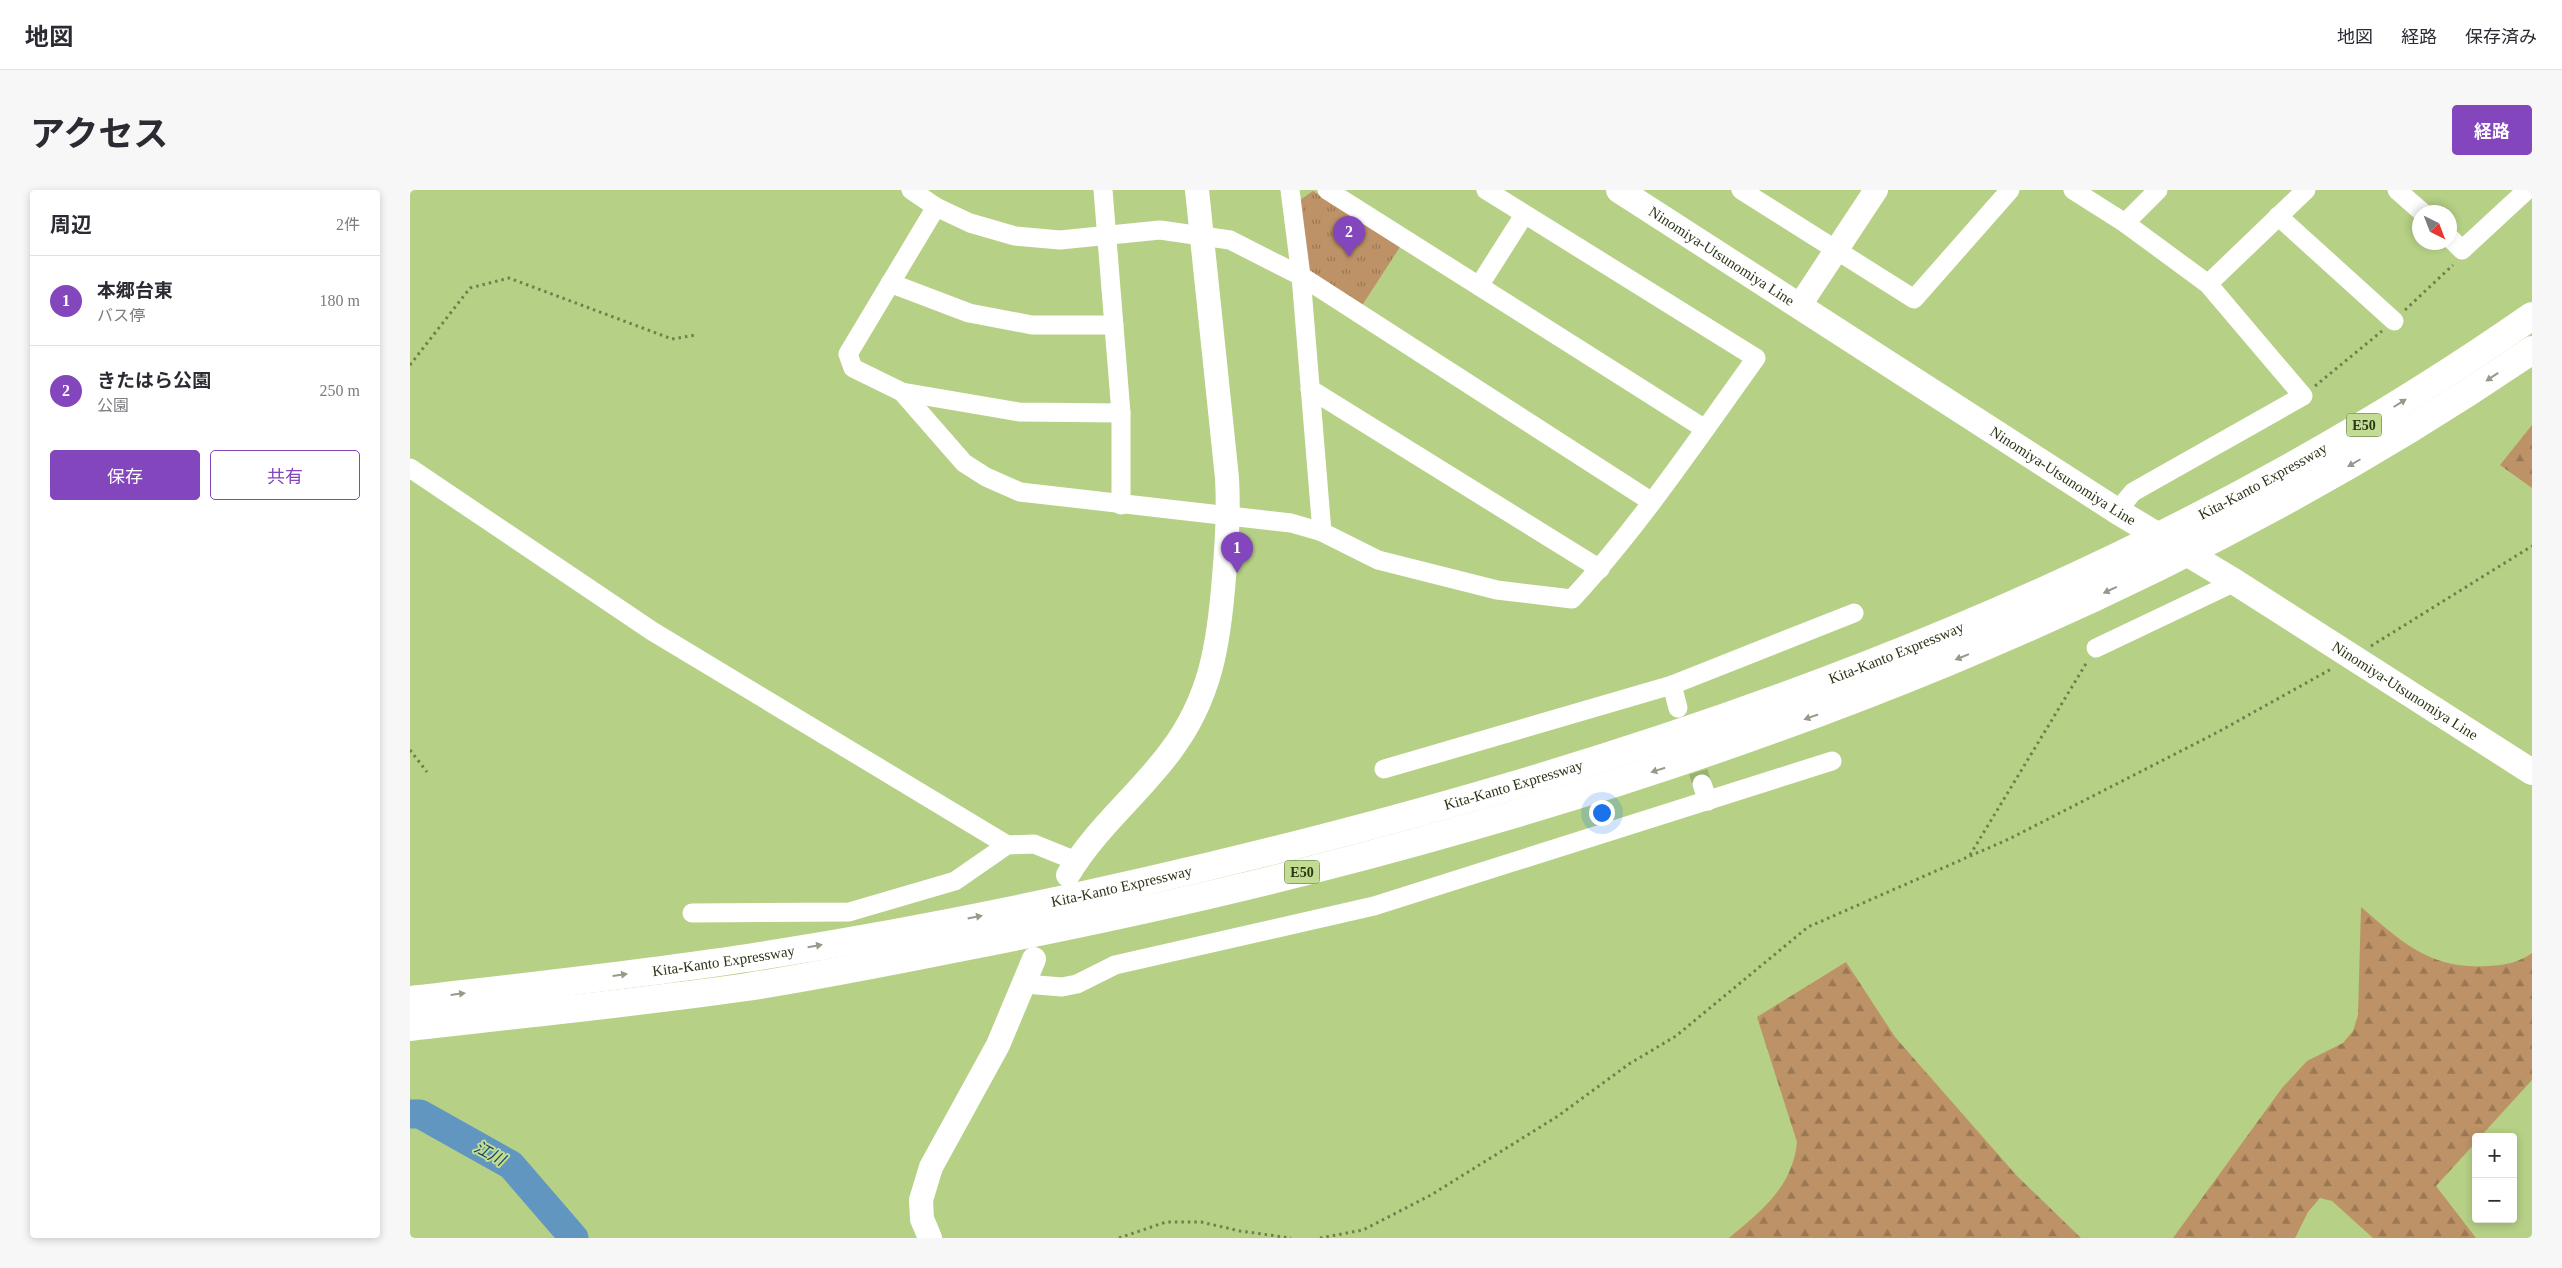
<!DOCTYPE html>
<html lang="ja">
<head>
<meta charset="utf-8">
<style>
  body { margin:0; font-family:"Times New Roman","Noto Sans JP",serif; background:#f7f7f7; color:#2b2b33 }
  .controls { position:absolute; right:15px; bottom:15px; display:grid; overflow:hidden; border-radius:5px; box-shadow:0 2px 8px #0003 }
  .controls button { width:45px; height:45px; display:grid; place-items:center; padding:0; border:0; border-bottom:1px solid #e1e1e2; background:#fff; color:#2b2b33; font:25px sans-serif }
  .compass { position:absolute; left:2002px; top:15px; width:45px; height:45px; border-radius:50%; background:#fff; box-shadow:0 2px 8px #0003; rotate:138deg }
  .you { position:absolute; left:1191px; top:622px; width:18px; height:18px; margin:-12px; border:4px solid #fff; border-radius:50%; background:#1a73e8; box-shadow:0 0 0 8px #1a73e833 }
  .badge { display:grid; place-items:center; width:32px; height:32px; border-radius:50%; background:#8346bc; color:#fff; font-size:16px; font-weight:700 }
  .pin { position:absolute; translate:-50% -41px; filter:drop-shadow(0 1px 2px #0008) }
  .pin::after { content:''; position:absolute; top:26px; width:18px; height:15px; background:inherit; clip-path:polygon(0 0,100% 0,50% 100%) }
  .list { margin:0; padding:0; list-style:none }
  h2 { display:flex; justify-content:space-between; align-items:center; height:65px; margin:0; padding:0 20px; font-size:21px }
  h2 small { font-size:16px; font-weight:400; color:#7c7c81 }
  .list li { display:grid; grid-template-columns:32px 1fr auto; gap:15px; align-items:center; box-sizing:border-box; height:90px; padding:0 20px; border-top:1px solid #e1e1e2 }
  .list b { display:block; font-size:19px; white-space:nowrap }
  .list p { margin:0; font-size:16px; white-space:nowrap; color:#7c7c81 }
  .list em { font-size:16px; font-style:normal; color:#7c7c81 }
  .actions { display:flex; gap:10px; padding:15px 20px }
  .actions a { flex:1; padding:11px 0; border:1px solid #8346bc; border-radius:5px; text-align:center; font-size:18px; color:#8346bc }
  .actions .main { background:#8346bc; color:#fff }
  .map { position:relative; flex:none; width:2122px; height:1048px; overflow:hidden; border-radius:5px }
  header { display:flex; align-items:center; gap:30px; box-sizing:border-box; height:70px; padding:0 25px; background:#fff; border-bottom:1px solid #e1e1e2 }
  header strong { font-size:24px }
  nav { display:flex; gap:28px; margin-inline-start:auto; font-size:18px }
  .intro { display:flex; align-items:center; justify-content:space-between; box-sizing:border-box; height:120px; padding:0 30px }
  h1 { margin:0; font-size:35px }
  .button { padding:12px 22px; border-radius:5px; background:#8346bc; color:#fff; font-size:18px; font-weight:700 }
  main { display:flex; gap:30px; padding:0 30px }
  aside { flex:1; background:#fff; border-radius:5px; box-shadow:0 2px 8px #0003 }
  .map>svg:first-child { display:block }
  .grass { fill:url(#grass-tufts) }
  .forest { fill:url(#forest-firs) }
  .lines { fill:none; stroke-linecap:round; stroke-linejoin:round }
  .river { stroke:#6196c1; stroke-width:29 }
  .minor-tunnel { stroke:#9ab170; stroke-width:19; stroke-dasharray:19 9; stroke-linecap:butt }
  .path { stroke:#6e804c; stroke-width:3; stroke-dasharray:2.5 4; stroke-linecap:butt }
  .minor { stroke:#fff; stroke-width:19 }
  .tertiary { stroke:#fff; stroke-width:24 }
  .secondary { stroke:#fff; stroke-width:26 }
  .motorway { stroke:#fff; stroke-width:28 }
  .oneway { fill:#959a8b }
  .labels { text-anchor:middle; stroke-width:4; stroke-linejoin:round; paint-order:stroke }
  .shield { fill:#c2dd93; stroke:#58673c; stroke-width:1 }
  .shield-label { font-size:14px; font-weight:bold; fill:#2b3517 }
  .street-label { font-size:15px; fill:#2b3517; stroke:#c2dd93 }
  .water-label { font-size:16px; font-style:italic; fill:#163f5d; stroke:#c2dd93 }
</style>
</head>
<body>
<header>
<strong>地図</strong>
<nav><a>地図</a><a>経路</a><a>保存済み</a></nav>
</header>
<div class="intro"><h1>アクセス</h1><a class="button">経路</a></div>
<main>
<aside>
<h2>周辺<small>2件</small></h2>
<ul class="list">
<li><span class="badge">1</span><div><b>本郷台東</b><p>バス停</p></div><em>180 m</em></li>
<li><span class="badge">2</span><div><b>きたはら公園</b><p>公園</p></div><em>250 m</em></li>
</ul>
<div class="actions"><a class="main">保存</a><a>共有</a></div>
</aside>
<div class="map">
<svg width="2122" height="1048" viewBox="0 0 2122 1048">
  <defs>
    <pattern id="grass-tufts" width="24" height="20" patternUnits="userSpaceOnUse" patternTransform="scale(1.25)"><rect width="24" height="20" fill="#be9267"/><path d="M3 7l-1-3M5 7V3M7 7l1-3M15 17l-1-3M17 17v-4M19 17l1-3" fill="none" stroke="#9b7854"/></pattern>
    <pattern id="forest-firs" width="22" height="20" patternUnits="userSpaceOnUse" patternTransform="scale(1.25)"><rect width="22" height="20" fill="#be9267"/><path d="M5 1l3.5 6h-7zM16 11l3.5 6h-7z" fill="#9b7854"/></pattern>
  </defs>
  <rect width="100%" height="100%" fill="#b6d086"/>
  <path class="grass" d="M903,1l87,56 -39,60 -47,-28 -8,-12 -6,-67z"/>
  <g class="forest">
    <path d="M2122,235v63l-32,-23z"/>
    <path d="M1951,717c41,35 69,63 128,59 16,-1 29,-3 43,-13v127l-52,57h-4v5l-40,44 40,52h-103l-41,-37 -12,-3 -12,14 -13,26h-122l109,-150 25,-27 36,-18 10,-12 5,-16z"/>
    <path d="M1436,772l49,75 122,139 64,62h-352c32,-26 64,-52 68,-96l-40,-125z"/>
  </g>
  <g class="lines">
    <path class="river" d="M0,924h10l91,51 63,73"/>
    <path class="minor-tunnel" d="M1280,555l12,39"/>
    <g class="path">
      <path d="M1995,120l48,-45"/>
      <path d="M0,175l60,-77 39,-10 163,61 24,-4"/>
      <path d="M1905,196l67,-55"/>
      <path d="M1961,456l161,-100"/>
      <path d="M0,560l17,22"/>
      <path d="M1560,665l117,-193"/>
      <path d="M709,1048l47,-16h35l39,9 51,7"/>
      <path d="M910,1048l43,-8 68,-35 127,-79 71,-52 47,-28 132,-109 201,-88 209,-107 115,-64"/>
    </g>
    <g class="minor">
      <path d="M501,0l25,17 34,16 45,13 45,4 100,-10 70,10 71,36 351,226"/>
      <path d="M693,0l18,223v92"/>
      <path d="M880,0l11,86 21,256"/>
      <path d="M917,0l378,239"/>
      <path d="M1331,0l173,109 96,-109"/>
      <path d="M1663,0l52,33 83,61 95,112 -170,96 -16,19"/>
      <path d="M1987,0l25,22"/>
      <path d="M526,17l-88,147 5,14 49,24 117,20 102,1"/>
      <path d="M1868,26l116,105"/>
      <path d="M1715,33l33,-33"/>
      <path d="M2040,48l12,12 65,-60"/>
      <path d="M480,93l79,30 63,12h82"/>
      <path d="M1798,94l98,-94"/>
      <path d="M1069,96l45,-71"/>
      <path d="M900,199l290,180"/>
      <path d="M492,202l62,71 22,14 34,15 271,31 31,9 56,28 119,30 75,9c68,-74 125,-159 184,-241l-270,-168"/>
      <path d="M0,278l242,163 355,214"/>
      <path d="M1686,458l139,-66"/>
      <path d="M1262,495l6,23"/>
      <path d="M974,579l288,-84 182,-72"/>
      <path d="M1292,594l6,17"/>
      <path d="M282,723l157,-1 106,-31 52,-36 27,-1 42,17"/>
      <path d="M615,794l37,3 15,-3 38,-19 259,-59 458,-145"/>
    </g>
    <g class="tertiary">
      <path d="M1390,115l76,-115"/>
      <path d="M658,685c27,-46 70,-80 102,-123 41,-54 49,-109 54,-175 3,-33 5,-65 3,-99l-30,-288"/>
      <path d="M520,1048l-8,-19 -1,-19 10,-33 67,-122 36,-86"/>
    </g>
    <path class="secondary" id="s1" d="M1209,0l498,321 118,71 297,190"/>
    <g class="motorway">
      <path id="s2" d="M0,810c112,-13 225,-25 337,-42 194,-30 386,-71 576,-120 427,-110 845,-268 1209,-522"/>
      <path d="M0,837c112,-13 225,-24 337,-40 70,-11 141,-25 211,-39 119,-23 236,-48 353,-78 431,-110 852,-268 1221,-520"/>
    </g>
  </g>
  <defs><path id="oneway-solid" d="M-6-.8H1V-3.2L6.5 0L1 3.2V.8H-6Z" transform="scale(1.25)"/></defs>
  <g class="oneway">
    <use href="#oneway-solid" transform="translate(2082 187) rotate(146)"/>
    <use href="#oneway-solid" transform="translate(1990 213) rotate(-32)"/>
    <use href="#oneway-solid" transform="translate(1944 273) rotate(150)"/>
    <use href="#oneway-solid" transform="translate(1700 400) rotate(155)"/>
    <use href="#oneway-solid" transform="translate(1552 467) rotate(158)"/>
    <use href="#oneway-solid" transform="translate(1401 527) rotate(161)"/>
    <use href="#oneway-solid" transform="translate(1248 580) rotate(162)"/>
    <use href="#oneway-solid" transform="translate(565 727) rotate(-11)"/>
    <use href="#oneway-solid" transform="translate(405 756) rotate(-10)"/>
    <use href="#oneway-solid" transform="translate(210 785) rotate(-8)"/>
    <use href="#oneway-solid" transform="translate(48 804) rotate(-7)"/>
  </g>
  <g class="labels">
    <g class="shield">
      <rect x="1936.5" y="223.5" width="35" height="23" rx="4"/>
      <rect x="874.5" y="670.5" width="35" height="23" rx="4"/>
    </g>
    <g class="shield-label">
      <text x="1954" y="240">E50</text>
      <text x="892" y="687">E50</text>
    </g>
    <g class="street-label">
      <text dy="5" stroke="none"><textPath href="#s1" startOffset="122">Ninomiya-Utsunomiya Line</textPath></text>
      <text dy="5" stroke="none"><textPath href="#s1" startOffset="528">Ninomiya-Utsunomiya Line</textPath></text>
      <text dy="5" stroke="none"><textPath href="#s2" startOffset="1936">Kita-Kanto Expressway</textPath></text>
      <text dy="5" stroke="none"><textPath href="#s2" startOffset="1531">Kita-Kanto Expressway</textPath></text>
      <text dy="5" stroke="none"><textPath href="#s1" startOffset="932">Ninomiya-Utsunomiya Line</textPath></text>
      <text dy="5" stroke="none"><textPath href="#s2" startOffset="1126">Kita-Kanto Expressway</textPath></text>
      <text dy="5" stroke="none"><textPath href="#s2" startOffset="721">Kita-Kanto Expressway</textPath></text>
      <text dy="5" stroke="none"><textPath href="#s2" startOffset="316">Kita-Kanto Expressway</textPath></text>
    </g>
    <g class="water-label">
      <text transform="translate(80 963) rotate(29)" y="6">江川</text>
    </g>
  </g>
</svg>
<div class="controls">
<button>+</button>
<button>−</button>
</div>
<svg class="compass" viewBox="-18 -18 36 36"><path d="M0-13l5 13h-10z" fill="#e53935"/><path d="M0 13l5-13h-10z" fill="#7c7c81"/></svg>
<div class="you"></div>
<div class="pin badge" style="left:827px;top:383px">1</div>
<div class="pin badge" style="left:939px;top:67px">2</div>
</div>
</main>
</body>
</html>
